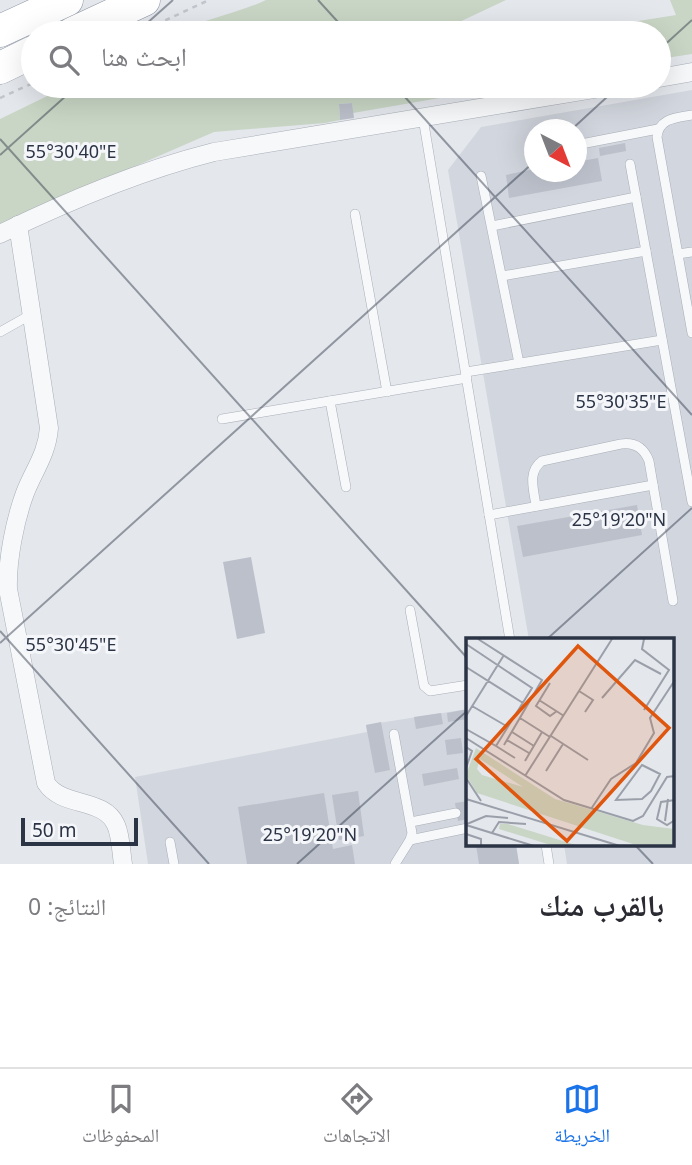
<!DOCTYPE html>
<html lang="ar">
<head>
<meta charset="utf-8">
<style>
  body { margin:0; font-family:"Noto Sans","Noto Naskh Arabic",sans-serif; background:#f2f2f3; color:#2b2b33; direction:rtl }
  .compass { position:absolute; left:524px; top:119px; width:63px; height:63px; border-radius:50%; background:#fff; box-shadow:0 7px 28px #0002; rotate:138deg }
  .scale { position:absolute; left:21px; bottom:18px; width:117px; box-sizing:border-box; padding-left:7px; border:4px solid #2b3445; border-top:0; font-size:19px; line-height:24px; white-space:nowrap; color:#2b3445; -webkit-text-stroke:5px #f4f6f9; paint-order:stroke }
  .list { margin:0; padding:0; list-style:none }
  h2 { display:flex; justify-content:space-between; align-items:center; height:91px; margin:0; padding:0 28px; font-size:30px }
  h2 small { font-size:23px; font-weight:400; color:#7c7c81 }
  .icon { flex:none; width:38px; height:38px; fill:none; stroke:currentColor; stroke-width:2; stroke-linecap:round; stroke-linejoin:round }
  .map { position:relative; flex:none; width:692px; height:864px; overflow:hidden; direction:ltr }
  .search { position:absolute; background:#fff; box-shadow:0 7px 28px #0002; left:21px; right:21px; top:21px; height:77px; display:flex; align-items:center; gap:18px; box-sizing:border-box; padding:0 24px; border-radius:38px; color:#7c7c81; font-size:26px }
  .sheet { height:203px; background:#fff }
  nav { display:flex; justify-content:space-around; align-items:center; box-sizing:border-box; height:98px; border-top:2px solid #e1e1e2; background:#fff; font-size:19px; color:#7c7c81 }
  nav a { display:grid; justify-items:center; gap:4px }
  nav .on { color:#1a73e8 }
  .map>svg:first-child { display:block }
  .built { fill:#d2d6de; fill-rule:evenodd }
  .green { fill:#c9d6c5 }
  .building { fill:#bbc0ca }
  .lines { fill:none; stroke-linecap:round; stroke-linejoin:round }
  .service-casing { stroke:#a9aeb7; stroke-width:10 }
  .minor-casing { stroke:#a9aeb7; stroke-width:19 }
  .motorway-casing { stroke:#8b94a3; stroke-width:33 }
  .path { stroke:#c2c5cb; stroke-width:2.5; stroke-dasharray:5 5; stroke-linecap:butt }
  .service { stroke:#f7f8fa; stroke-width:9 }
  .minor { stroke:#f7f8fa; stroke-width:18 }
  .motorway { stroke:#fff; stroke-width:32 }
  .ticks { fill:none; stroke:#2b3445; stroke-width:2; stroke-opacity:0.45 }
  .inset-road { fill:none; stroke:#9a9fa9; stroke-width:2 }
  .view { fill:#df570f; fill-opacity:0.15; stroke:#df570f; stroke-width:3.5 }
  .inset-edge { fill:none; stroke:#2b3445; stroke-width:3.5 }
  .ticks-label { font-size:18px; text-anchor:middle; fill:#2b3445; stroke:#f4f6f9; stroke-width:6; stroke-linejoin:round; paint-order:stroke }
</style>
</head>
<body>
<div class="map">
<svg width="692" height="864" viewBox="0 0 692 864">
  <rect width="100%" height="100%" fill="#e4e7ec"/>
  <g class="built">
    <path d="M692,90v774h-125l-3,-19h109v-205h-144l-81,-470 33,-43zM534,130h42v42h-42z"/>
    <path d="M468,709v136h48l3,19h-371l-13,-87 232,-45 -1,-7z"/>
  </g>
  <g class="green">
    <path d="M266,0h240l-70,33h-261c29,-14 61,-19 91,-33z"/>
    <path d="M670,0h22v54l-33,5v-26h-96l113,-18z"/>
    <path d="M68,86h441l-156,27 -1,-10 -13,1 1,16 -15,3 -111,9 -214,93v-106z"/>
  </g>
  <g class="building">
    <path d="M352,103l2,15 -14,2 -1,-16z"/>
    <path d="M625,143l1,8 -26,5 -1,-8z"/>
    <path d="M598,158l4,23 -93,17 -3,-23 28,-6v3h42v-10z"/>
    <path d="M637,505l5,30 -119,22 -6,-31z"/>
    <path d="M251,557l14,76 -28,6 -14,-77z"/>
    <path d="M468,709v10l-20,3 -1,-9z"/>
    <path d="M441,713l2,11 -27,5 -2,-12z"/>
    <path d="M381,722l9,48 -15,3 -9,-48z"/>
    <path d="M461,738l2,15 -16,2 -2,-15z"/>
    <path d="M457,768l2,11 -35,7 -2,-12z"/>
    <path d="M358,791l6,45 -25,4 -7,-45z"/>
    <path d="M324,793l9,56 19,-4 3,19h-108l-9,-57z"/>
    <path d="M468,801v18l-10,2 -3,-18z"/>
    <path d="M476,845h40l3,19h-40z"/>
  </g>
  <g class="lines">
    <g class="service-casing">
      <g id="service">
        <path d="M692,115c-16,3 -33,3 -35,22l35,196"/>
        <path d="M423,118l87,522"/>
        <path d="M576,145l82,-16"/>
        <path d="M532,154h2"/>
        <path d="M630,164l62,338"/>
        <path d="M481,176l38,187"/>
        <path d="M355,214l32,178"/>
        <path d="M492,226l144,-29"/>
        <path d="M678,254l14,-2"/>
        <path d="M502,276l144,-25"/>
        <path d="M0,332l32,-18"/>
        <path d="M466,372l196,-32"/>
        <path d="M330,401l16,86"/>
        <path d="M222,419l245,-41"/>
        <path d="M536,506c-2,-16 -9,-34 6,-45l79,-17c14,-2 23,4 28,17l24,140"/>
        <path d="M489,515l164,-30"/>
        <path d="M410,610l14,76 6,5 38,-6"/>
        <path d="M394,734l18,99 -2,7 -15,24"/>
        <path d="M411,822l45,-9"/>
        <path d="M410,840l58,-12"/>
        <path d="M170,842l4,22"/>
        <path d="M546,845l3,19"/>
      </g>
    </g>
    <g class="minor-casing">
      <g id="minor">
        <path d="M659,78l33,-6"/>
        <path d="M18,225l31,203c-2,26 -15,42 -24,65 -10,27 -18,67 -17,96l38,194c16,25 58,14 70,42 5,11 5,27 7,39"/>
        <path d="M0,234c70,-34 139,-63 214,-82l398,-66"/>
      </g>
    </g>
    <g class="motorway-casing">
      <g id="motorway">
        <path d="M0,31l67,-31"/>
        <path d="M73,33l71,-33"/>
        <path d="M0,68l33,-16"/>
      </g>
    </g>
    <g class="path">
      <path d="M138,33l71,-33"/>
      <path d="M0,98l33,-15"/>
    </g>
    <use href="#service" class="service"/>
    <use href="#minor" class="minor"/>
    <use href="#motorway" class="motorway"/>
  </g>
  <path class="ticks" d="M318,0l30,33M136,33l37,-33M659,50l33,-30M395,86l297,329M571,130l48,-44M0,139l468,520M0,155l77,-69M0,631l209,233M546,640l146,-132M0,643l534,-481M635,845l18,19M297,864l171,-154"/>
  <g transform="translate(466 638)">
    <rect width="208" height="208" fill="#e4e7ec"/>
    <path d="M10,110l79,51 88,26 31,4v17l-41,-2 -156,-51 -11,-18zM14,121l43,28 -41,-12 -5,-6zM34,186h8l71,22h-25l-55,-17z" fill="#c9d6c5" fill-rule="evenodd"/>
    <path class="inset-road" d="M12,1l64,41 -38,65M178,1l-2,10 27,21 -25,40M0,6l66,44 -36,58 -30,-17M0,29l57,36M84,45l-14,23 14,10 7,-5M113,53l14,9 -8,12M136,60l33,-38 26,14M73,62l25,16M6,68l36,21M0,78l38,-61M54,80l30,19M46,94l22,14M85,98l37,24M0,100l98,62 69,21 10,-5 24,-39 8,-1M41,102l22,13M30,108l19,12M0,109l6,4 -6,17M59,123l17,-29M176,127l18,9 -9,17 -9,8 -26,1zM80,133l17,-27M59,138l87,-137M0,140l15,23M0,161l154,47M209,162l-14,2 -4,17 10,6 8,-5M125,171l20,-30 25,-16 18,-30 -4,-15 25,-38M199,183l3,-22M1,186l19,-8 22,2M0,187l68,21M26,195l7,-11 27,2M0,196l15,5v7"/>
    <path class="view" d="M112,8l91,82 -102,113 -91,-82z"/>
    <rect width="208" height="208" class="inset-edge"/>
  </g>
  <g class="ticks-label">
    <text x="71" y="158">55°30'40"E</text>
    <text x="621" y="408">55°30'35"E</text>
    <text x="619" y="526">25°19'20"N</text>
    <text x="71" y="651">55°30'45"E</text>
    <text x="310" y="841">25°19'20"N</text>
  </g>
</svg>
<svg class="compass" viewBox="-18 -18 36 36"><path d="M0-13l5 13h-10z" fill="#e53935"/><path d="M0 13l5-13h-10z" fill="#7c7c81"/></svg>
<div class="scale">50 m</div>
<div class="search"><svg class="icon" aria-label="search" viewBox="0 0 24 24"><circle cx="10" cy="10" r="6"/><path d="M15 15l6 6"/></svg>ابحث هنا</div>
</div>
<section class="sheet">
<h2>بالقرب منك<small>النتائج: 0</small></h2>
<ul class="list">
</ul>
</section>
<nav>
<a class="on"><svg class="icon" aria-label="map" viewBox="0 0 24 24"><path d="M3 6l6-2 6 2 6-2v14l-6 2-6-2-6 2zM9 4v14M15 6v14"/></svg>الخريطة</a>
<a><svg class="icon" aria-label="directions" viewBox="0 0 24 24"><path d="M12 3l9 9-9 9-9-9zM9 14v-3h6M13 9l2 2-2 2"/></svg>الاتجاهات</a>
<a><svg class="icon" aria-label="saved" viewBox="0 0 24 24"><path d="M7 4h10v16l-5-4-5 4z"/></svg>المحفوظات</a>
</nav>
</body>
</html>
